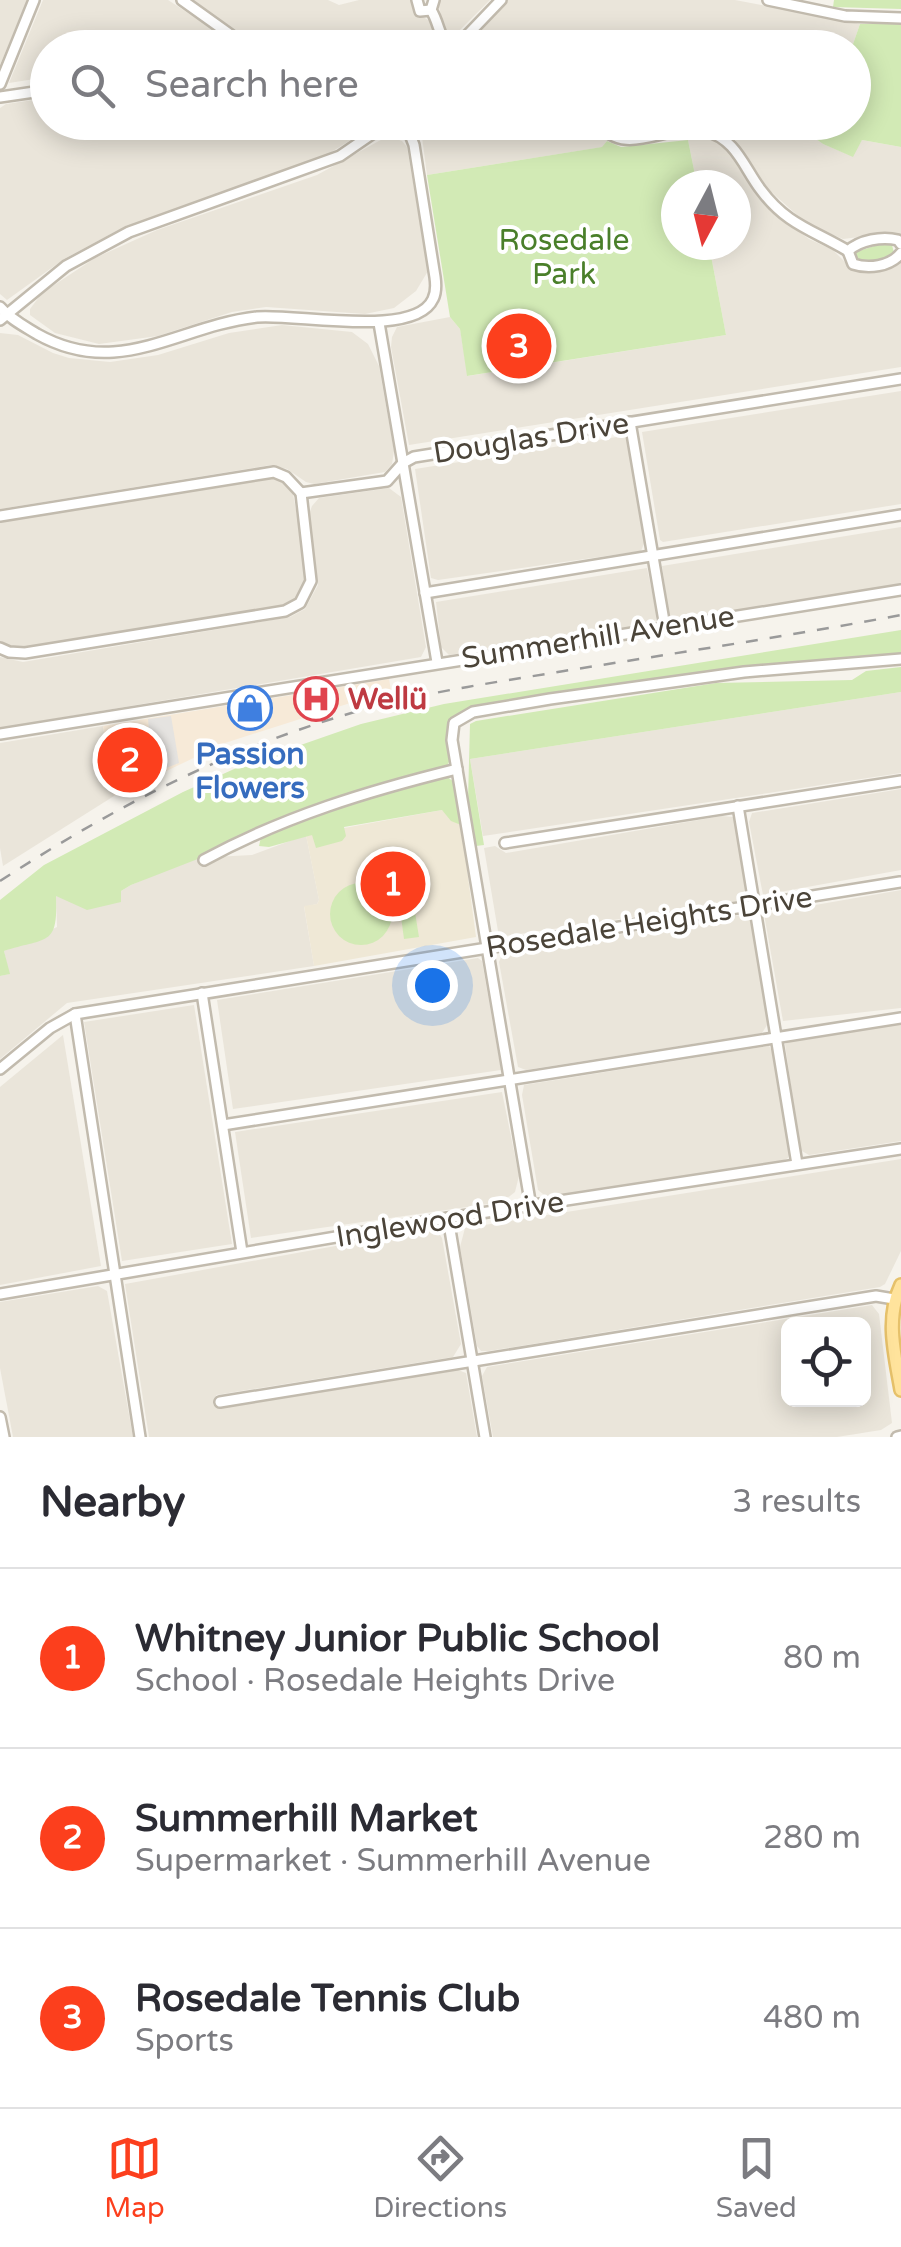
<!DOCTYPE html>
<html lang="en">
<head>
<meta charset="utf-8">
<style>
  body { margin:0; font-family:"Varela Round",sans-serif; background:#f7f7f7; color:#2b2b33 }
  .controls { position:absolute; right:30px; bottom:30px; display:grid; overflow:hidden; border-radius:15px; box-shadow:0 5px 25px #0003 }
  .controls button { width:90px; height:90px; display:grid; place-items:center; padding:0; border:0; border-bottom:2px solid #e1e1e2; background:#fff; color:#2b2b33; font:50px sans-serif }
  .compass { position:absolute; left:661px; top:170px; width:90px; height:90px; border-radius:50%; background:#fff; box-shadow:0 5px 25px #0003; rotate:187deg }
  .you { position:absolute; left:432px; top:985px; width:35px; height:35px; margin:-25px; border:8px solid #fff; border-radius:50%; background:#1a73e8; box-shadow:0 0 0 15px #1a73e833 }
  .badge { display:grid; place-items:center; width:65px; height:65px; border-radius:50%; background:#fc3f1d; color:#fff; font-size:32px; font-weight:700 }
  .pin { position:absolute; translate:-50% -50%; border:5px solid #fff; box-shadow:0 2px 10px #0006 }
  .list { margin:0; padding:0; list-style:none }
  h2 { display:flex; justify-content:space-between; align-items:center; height:130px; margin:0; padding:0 40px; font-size:42px }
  h2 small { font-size:32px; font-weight:400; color:#7c7c81 }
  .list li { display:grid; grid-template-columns:65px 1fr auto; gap:30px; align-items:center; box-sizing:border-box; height:180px; padding:0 40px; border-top:2px solid #e1e1e2 }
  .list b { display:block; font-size:38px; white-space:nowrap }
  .list p { margin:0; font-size:32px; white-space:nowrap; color:#7c7c81 }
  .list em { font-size:32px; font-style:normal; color:#7c7c81 }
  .icon { flex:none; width:55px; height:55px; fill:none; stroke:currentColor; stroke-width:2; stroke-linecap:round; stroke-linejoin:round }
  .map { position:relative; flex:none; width:901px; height:1437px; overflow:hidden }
  .search { position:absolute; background:#fff; box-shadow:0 5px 25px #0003; left:30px; right:30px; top:30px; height:110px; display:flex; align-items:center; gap:25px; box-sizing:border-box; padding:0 35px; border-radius:55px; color:#7c7c81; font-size:38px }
  .sheet { height:670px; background:#fff }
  nav { display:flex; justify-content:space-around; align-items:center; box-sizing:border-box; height:140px; border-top:2px solid #e1e1e2; background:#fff; font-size:28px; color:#7c7c81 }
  nav a { display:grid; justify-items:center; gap:5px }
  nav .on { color:#fc3f1d }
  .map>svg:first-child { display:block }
  .residential { fill:#eae5da; fill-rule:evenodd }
  .commercial { fill:#f7ead8 }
  .education { fill:#efe8d6 }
  .green { fill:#d2eab5 }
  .parking { fill:#e5e3e0 }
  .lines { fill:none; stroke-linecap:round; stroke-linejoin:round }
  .minor-casing { stroke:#c2bbae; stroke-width:14 }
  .major-casing { stroke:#e6c16a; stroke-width:16 }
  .minor { stroke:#fff; stroke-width:9 }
  .major { stroke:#ffe39c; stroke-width:11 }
  .rail { stroke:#9a9a9a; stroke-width:2.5; stroke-dasharray:12 12; stroke-linecap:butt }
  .labels { text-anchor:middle; stroke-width:8; stroke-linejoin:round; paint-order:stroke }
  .park-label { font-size:30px; fill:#4a7f2a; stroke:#fff }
  .street-label { font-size:30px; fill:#4b4439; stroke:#fff }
  .health-label { font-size:30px; font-weight:bold; fill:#be3a42; stroke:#fff; text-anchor:start }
  .shop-label { font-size:30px; font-weight:bold; fill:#366cbe; stroke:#fff }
</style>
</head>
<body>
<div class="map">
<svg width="901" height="1437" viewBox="0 0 901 1437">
  <rect width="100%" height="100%" fill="#f6f3ec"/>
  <g class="residential">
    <path d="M0,0h27l-27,65z"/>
    <path d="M43,0h125l54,35 8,12 -182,1 -1,29 -38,6z"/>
    <path d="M191,0h137l11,5 20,-5h54l2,12 18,11 6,24h-177z"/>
    <path d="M437,0h53l-38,38 -5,-1z"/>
    <path d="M508,0h227l125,24 -8,23 -389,1z"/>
    <path d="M47,98l1,24h325v4l-48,30 -207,74 -54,29 -57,41 -7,-6v-186l6,-4z"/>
    <path d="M420,122l171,1 16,18 -4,6 -176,28z"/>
    <path d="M605,123h198l-1,5 21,16 29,12 10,-16 39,7v89l-9,-3 -49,6 -36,-15 -39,-35 -34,-51 -26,-13 -12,-2 -74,11z"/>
    <path d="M388,136l14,5 5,6 21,124 -12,20 -22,17 -29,6 -99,-7 -34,5 -74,24 -59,8 -44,-11 -25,-18v-6l12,-16 53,-35 62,-28 160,-55z"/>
    <path d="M703,136l18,7 9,10 42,59 37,27 24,11 17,17 8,3 34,-3 9,-7v107l-492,78 -18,-98 1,-10 5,-10 53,-10 10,12 8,47 258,-41 -17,-90h27v-60h-39l-9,-45z"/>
    <path d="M282,325l70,7 16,12 11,22 15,85 -2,13 -7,8 -71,12 -8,-2 -19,-13 -16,-4 -271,44v-176l18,2 35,18 16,5 41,4 48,-7 71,-22z"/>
    <path d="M901,391v113l-238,38 -3,-2 -18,-108z"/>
    <path d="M623,436l4,3 18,102 -4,10 -203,29 -7,-2 -16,-109z"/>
    <path d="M274,477l18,11 12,67 3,27 -12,20 -11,4 -250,41 -19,2 -15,-7v-121z"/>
    <path d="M389,488l12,9 25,150 -5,10 -421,71v-71l23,5 267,-45 15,-8 13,-24 -9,-71 3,-8 7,-8z"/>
    <path d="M901,527v57l-221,37 -11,-6 -7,-49z"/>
    <path d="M647,568l10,48 -3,8 -205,31 -8,-8 -5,-45z"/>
    <path d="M901,692v81l-418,63 -13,-77z"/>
    <path d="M103,726l11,70 -111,70 -3,-18v-105z"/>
    <path d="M901,789v81l-138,25 -14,-73 3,-9z"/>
    <path d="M722,816l11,1 2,6 11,66 -7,12 -240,36 -15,-89 11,-2 11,7z"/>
    <path d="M306,835l13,65 -2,4 -13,3 10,59 -247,37 -67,56v-83l9,-2 -5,-23 53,-24 -1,-31 65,6v-11l10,-6 64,-27 57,-3z"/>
    <path d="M901,890v118l-118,13 -19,-107z"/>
    <path d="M742,915l10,6 17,101 -7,11 -236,37 -8,-3 -19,-105 4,-9z"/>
    <path d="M478,958l4,3 19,109 -268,39 -16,-109z"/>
    <path d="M194,1005l38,239 -110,17 -38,-239z"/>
    <path d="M901,1023v118l-92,14 -9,-5 -15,-106 8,-4z"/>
    <path d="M63,1035l38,231 -101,19v-198z"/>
    <path d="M769,1046l5,8 16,96 -2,8 -6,3 -234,37 -10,-8 -16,-95 2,-10z"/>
    <path d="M502,1092l17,84 -4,16 -13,10 -251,36 -16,-106z"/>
    <path d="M901,1159v92l-16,33 -5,3 -391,64h-8l-4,-5 -17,-99 5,-19z"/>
    <path d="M435,1228l7,10 19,106 -8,13 -237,38 2,13 240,-38 8,3 11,64h-328l-24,-153z"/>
    <path d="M98,1286l9,5 26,146h-120l-13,-69v-66z"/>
    <path d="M872,1305l7,9 13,109 -11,7 -44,7h-344l-11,-61 5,-9zM864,1324v76h-76v-76z"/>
  </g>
  <path class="commercial" d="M389,679l2,11 -166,53 -111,53 -11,-70z"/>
  <path class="education" d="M442,810l19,15 15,112 -162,29 -10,-60 13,-2 2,-4 -13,-65z"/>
  <g class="green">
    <path d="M834,0h67v9l-68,-2z"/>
    <path d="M860,24h41v123l-39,-7 -9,17 -30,-13 -22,-16 2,-5 51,-1 -2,-75z"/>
    <path d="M688,140l9,45h-21v60h33l17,90 -259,41 -7,-47 -10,-12 -23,-142 175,-28 5,-6 14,6z"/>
    <path d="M880,244l12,1 2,8 -12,8 -27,-2 1,-7z"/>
    <path d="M901,630v24l-168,13 -273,46c-20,22 -2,35 -13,53l-80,22 -87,31 -72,36 -77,30 -10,6v11l-34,8 -31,-14c2,51 -8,41 -52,55l6,23 -10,2v-76l44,-35 139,-73 60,-27 118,-41 83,-20z"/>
    <path d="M901,667v25l-431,67 14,86 -8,1 -8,-46 2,-76 6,-3 240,-38 136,-3 14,-9z"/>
    <path d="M446,776l8,6 7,43 -10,-4 -9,-11 -98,17 2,9 -4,5 -26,7 -4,-13 18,-5 -61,17 -10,-1 2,-9c59,-25 121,-49 185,-61z"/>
    <path d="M413,873l2,13 -4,2 8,49 -15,2 -8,-59 11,-1z"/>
    <circle cx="361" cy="914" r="31"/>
  </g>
  <path class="parking" d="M171,716l8,47 -26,10 -5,-54z"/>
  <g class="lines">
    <g class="minor-casing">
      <g id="minor">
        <path d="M182,0l67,48"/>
        <path d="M417,0l3,11 11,-1"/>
        <path d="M434,0l-3,10c8,12 8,28 18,38"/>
        <path d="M768,0l77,16 56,2"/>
        <path d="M455,48l46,-48"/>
        <path d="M0,84l34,-84"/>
        <path d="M0,97l48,-7"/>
        <path d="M597,122c29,39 71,-1 108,9 31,7 39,37 56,59 26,35 52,40 87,61"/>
        <path d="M848,251l5,13c15,5 37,3 48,-11"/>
        <path d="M848,251c12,-11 34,-15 50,-11l3,4"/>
        <path d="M0,307c10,12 24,19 37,27 82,46 140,-8 220,-17 37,-4 158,22 176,-18 3,-6 3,-15 2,-22l-21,-132 -8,-21"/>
        <path d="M0,320l66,-54 63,-34 211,-76 45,-31"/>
        <path d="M379,323l58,339"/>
        <path d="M630,422l35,205"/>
        <path d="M301,493l86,-12 16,-18 11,-6 487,-78"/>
        <path d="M0,516l274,-44 12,5 15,16"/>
        <path d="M425,593l476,-78"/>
        <path d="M0,648l9,4 16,1 260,-42 15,-8 11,-22 -10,-88"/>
        <path d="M0,734l901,-144"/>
        <path d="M738,806l59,358"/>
        <path d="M505,843l396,-62"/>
        <path d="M204,860c81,-44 164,-69 253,-91"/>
        <path d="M202,993l40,259"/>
        <path d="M75,1014l65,423"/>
        <path d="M0,1069l50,-41 25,-14 825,-132"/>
        <path d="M223,1125l678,-107"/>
        <path d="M531,1207l-79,-467 2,-17 19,-11 77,-13 194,-27 157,-13"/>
        <path d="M448,1218l37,219"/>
        <path d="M0,1294l448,-76 453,-69"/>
        <path d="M220,1402l656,-106 18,3"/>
        <path d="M0,1417l4,20"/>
        <path d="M897,1437l4,-1"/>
      </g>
    </g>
    <g class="major-casing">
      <path id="major" d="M901,1285c-16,34 -6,70 0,105"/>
    </g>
    <use href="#minor" class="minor"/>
    <use href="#major" class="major"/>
    <path class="rail" d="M0,881c111,-72 220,-129 348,-167 70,-21 144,-31 216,-43 112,-18 225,-35 337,-56"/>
  </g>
  <defs>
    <g id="hospital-ring" transform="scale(2.25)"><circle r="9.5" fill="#fff" stroke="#e0444e" stroke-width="1.5"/><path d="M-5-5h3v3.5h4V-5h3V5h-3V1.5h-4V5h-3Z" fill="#e0444e"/></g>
    <g id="shop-ring" transform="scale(2.25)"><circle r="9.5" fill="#fff" stroke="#3f7fe0" stroke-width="1.5"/><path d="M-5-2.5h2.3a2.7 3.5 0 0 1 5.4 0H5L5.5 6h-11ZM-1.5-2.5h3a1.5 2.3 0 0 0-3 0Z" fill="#3f7fe0"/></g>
  </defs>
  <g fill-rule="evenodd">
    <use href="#hospital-ring" x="316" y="699"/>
    <use href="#shop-ring" x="250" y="708"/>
  </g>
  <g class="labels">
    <g class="park-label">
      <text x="564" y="250">Rosedale<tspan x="564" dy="34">Park</tspan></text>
    </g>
    <g class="street-label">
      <text transform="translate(531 438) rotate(-9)" y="10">Douglas Drive</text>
      <text transform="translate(598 637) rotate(-9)" y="10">Summerhill Avenue</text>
      <text transform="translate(649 922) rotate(-9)" y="10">Rosedale Heights Drive</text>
      <text transform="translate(450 1219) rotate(-9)" y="10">Inglewood Drive</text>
    </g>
    <g class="health-label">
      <text x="348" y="709">Wellü</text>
    </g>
    <g class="shop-label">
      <text x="250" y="764">Passion<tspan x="250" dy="34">Flowers</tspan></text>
    </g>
  </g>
</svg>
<div class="controls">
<button><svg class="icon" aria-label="locate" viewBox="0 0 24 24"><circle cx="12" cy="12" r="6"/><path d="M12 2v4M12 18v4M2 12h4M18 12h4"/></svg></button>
</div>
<svg class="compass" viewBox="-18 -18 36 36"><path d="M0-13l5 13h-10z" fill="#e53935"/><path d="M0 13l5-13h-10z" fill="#7c7c81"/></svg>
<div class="you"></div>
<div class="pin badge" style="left:393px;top:884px">1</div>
<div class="pin badge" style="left:130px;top:760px">2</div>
<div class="pin badge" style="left:519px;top:346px">3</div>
<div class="search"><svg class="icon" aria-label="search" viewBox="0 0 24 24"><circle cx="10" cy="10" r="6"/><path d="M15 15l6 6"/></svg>Search here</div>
</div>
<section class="sheet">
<h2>Nearby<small>3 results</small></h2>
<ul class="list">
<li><span class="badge">1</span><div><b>Whitney Junior Public School</b><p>School · Rosedale Heights Drive</p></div><em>80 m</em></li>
<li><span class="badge">2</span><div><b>Summerhill Market</b><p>Supermarket · Summerhill Avenue</p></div><em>280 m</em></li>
<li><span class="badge">3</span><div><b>Rosedale Tennis Club</b><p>Sports</p></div><em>480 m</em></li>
</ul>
</section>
<nav>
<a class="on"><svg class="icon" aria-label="map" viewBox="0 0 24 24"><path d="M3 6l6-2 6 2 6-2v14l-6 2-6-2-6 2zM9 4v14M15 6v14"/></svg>Map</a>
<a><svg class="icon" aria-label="directions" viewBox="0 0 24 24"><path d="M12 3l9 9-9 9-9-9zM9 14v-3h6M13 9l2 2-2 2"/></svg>Directions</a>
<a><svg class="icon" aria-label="saved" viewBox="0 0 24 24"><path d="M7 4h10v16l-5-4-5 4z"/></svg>Saved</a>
</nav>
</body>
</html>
